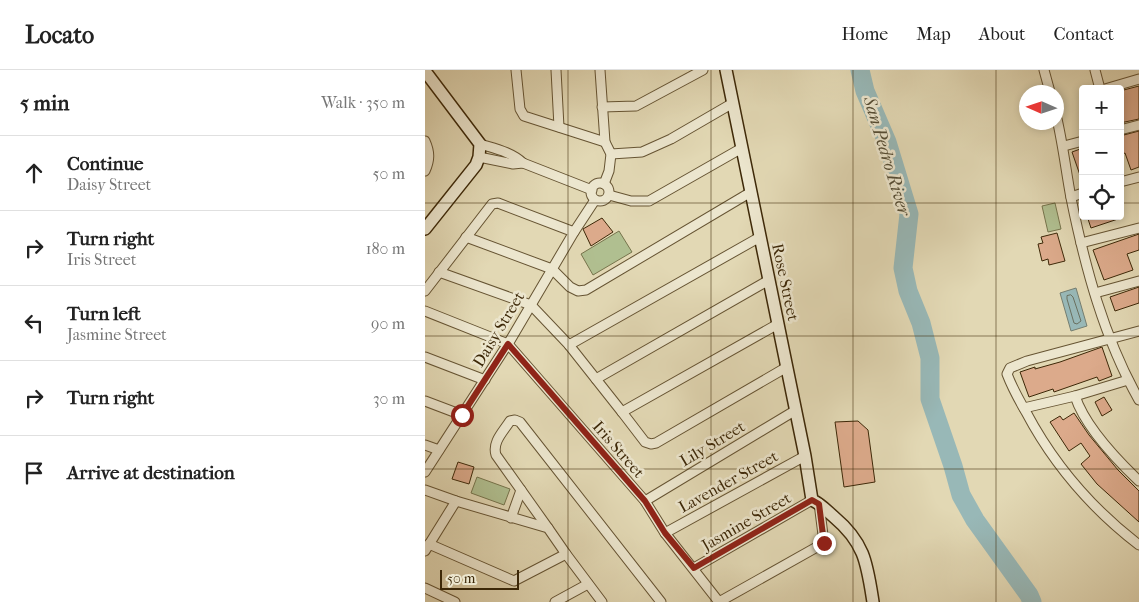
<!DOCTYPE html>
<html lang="en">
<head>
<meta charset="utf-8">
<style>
  body { margin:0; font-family:"IM FELL French Canon",serif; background:#f2f2f2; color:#222 }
  .controls { position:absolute; right:15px; top:15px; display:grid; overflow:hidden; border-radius:5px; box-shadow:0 2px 8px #0003 }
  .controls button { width:45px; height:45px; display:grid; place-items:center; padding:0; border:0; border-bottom:1px solid #e0e0e0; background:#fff; color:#222; font:25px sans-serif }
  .compass { position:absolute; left:594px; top:15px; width:45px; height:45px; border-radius:50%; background:#fff; box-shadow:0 2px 8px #0003; rotate:273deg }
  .scale { position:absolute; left:15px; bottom:12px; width:79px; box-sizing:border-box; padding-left:5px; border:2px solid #3d2808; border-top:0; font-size:14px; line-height:18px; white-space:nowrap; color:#3d2808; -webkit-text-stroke:4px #ece6ce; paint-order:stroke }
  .stop { position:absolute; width:15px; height:15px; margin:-11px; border:4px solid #8f2418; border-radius:50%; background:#fff }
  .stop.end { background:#8f2418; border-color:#fff; box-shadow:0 1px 5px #0008 }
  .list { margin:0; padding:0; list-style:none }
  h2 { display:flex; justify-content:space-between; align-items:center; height:65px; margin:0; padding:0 20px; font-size:21px }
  h2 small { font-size:16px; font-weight:400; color:#767676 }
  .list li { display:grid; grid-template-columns:32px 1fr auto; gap:15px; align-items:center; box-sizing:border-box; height:75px; padding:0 20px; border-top:1px solid #e0e0e0 }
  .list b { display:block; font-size:19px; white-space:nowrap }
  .list p { margin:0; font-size:16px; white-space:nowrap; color:#767676 }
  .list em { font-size:16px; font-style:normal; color:#767676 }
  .icon { flex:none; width:28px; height:28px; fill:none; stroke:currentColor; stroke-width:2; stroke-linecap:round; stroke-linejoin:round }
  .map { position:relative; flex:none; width:714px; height:532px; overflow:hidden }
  header { display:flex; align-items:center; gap:30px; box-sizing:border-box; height:70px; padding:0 25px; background:#fff; border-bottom:1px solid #e0e0e0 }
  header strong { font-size:24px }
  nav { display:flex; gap:28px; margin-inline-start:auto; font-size:18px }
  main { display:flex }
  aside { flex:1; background:#fff }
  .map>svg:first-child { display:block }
  .green { fill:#b0bf90; stroke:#76744c }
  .water { fill:#98b8b7; stroke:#747e71 }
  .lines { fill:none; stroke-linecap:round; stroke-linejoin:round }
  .shore { stroke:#6a7060; stroke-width:1 }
  .river { stroke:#98b8b7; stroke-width:19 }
  .building { fill:#dcaa8b; stroke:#3d2808 }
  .street-casing { stroke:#665433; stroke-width:11 }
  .secondary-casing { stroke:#3d2808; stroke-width:14 }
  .street { stroke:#ece6ce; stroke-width:9 }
  .secondary { stroke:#ece6ce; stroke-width:11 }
  .route { stroke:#8f2418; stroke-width:6 }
  .grid { fill:none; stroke:#3d2808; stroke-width:1; stroke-opacity:0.55 }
  .labels { text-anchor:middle; stroke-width:5; stroke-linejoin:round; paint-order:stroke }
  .street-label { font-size:16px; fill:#3d2808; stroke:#ece6ce }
  .water-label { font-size:18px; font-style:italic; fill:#544c34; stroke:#ece6ce }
</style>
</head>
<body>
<header>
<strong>Locato</strong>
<nav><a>Home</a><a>Map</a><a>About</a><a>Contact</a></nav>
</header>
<main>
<aside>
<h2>5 min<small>Walk · 350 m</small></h2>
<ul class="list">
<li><svg class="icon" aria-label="ahead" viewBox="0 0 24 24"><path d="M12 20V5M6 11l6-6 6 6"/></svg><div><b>Continue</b><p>Daisy Street</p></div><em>50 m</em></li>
<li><svg class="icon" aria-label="right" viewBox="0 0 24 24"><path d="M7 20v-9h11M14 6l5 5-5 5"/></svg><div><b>Turn right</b><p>Iris Street</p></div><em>180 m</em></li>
<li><svg class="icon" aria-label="left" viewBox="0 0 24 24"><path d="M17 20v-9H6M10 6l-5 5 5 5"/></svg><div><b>Turn left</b><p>Jasmine Street</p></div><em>90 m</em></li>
<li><svg class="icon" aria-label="right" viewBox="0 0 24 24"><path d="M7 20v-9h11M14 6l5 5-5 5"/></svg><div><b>Turn right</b></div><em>30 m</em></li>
<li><svg class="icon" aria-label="arrive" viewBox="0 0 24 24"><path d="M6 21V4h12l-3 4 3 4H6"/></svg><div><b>Arrive at destination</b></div></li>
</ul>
</aside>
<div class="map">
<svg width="714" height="532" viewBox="0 0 714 532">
  <rect width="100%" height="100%" fill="#e2d8b4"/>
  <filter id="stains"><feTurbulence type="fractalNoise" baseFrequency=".004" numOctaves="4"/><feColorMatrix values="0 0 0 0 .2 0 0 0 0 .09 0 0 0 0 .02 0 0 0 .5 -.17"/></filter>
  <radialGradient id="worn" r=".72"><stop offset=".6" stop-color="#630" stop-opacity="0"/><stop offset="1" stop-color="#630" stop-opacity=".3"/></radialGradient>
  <g class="green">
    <path d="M630,133l6,26 -13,3 -6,-26z"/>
    <path d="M194,161l13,21 -39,23 -12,-21z"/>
    <path d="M52,407l33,12 -6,16 -33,-12z"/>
  </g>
  <path class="water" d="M651,218l11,38 -16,5 -11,-38z"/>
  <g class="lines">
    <path class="shore" d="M646,225l2,2 8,24 -4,3 -3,-1 -7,-24v-3z"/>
    <path class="river" d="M435,0l5,21 22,51 22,72 -6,54 5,23 13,32 9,35v41l23,67 8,29 14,25 54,75 3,7"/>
  </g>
  <g class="building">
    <path d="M714,16v33l-19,4v-32z"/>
    <path d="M714,61v36l-8,3 -6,-17 -5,2v-19z"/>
    <path d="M658,78v30h-2l-9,-26z"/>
    <path d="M662,146h34v2l-30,10z"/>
    <path d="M177,148l11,14 -22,14 -8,-17z"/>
    <path d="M632,163l8,28 -16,4 -1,-6 -6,2 -4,-17 5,-1 -2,-6z"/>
    <path d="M714,164v16l-12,4 6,16 -29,10 -11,-30z"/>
    <path d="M714,217v16l-24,8 -5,-14z"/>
    <path d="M677,277l10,29 -13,5 -2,-4 -43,15 -1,-3 -24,8 -9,-25 15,-5v2l25,-7z"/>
    <path d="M679,327l8,13 -10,6 -7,-14z"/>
    <path d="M649,343l15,22 29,35 21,21v31l-42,-38 -16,-20 9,-8 -9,-13 -12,8 -19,-29 10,-6 3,4z"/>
    <path d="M433,351l10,9 7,52 -31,5 -9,-65z"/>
    <path d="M33,392l16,5 -5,17 -17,-5z"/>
  </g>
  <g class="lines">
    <g class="street-casing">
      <g id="street">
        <path d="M91,0l4,39 4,7 81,26"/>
        <path d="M131,0l3,57"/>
        <path d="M175,0l5,72 6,12 -2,17 -5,13"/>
        <path d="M619,0l6,22"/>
        <path d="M670,0l5,19"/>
        <path d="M680,19l34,-10"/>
        <path d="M177,37l34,-1 67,-36"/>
        <path d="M632,49c6,26 9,52 14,79 14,69 33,140 68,202"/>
        <path d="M695,60l19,-5"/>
        <path d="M0,71c5,11 5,19 0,30"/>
        <path d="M55,74c16,5 31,8 43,19l69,27"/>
        <path d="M639,76l19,-5"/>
        <path d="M186,84l31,-2 29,-13 62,-36"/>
        <path d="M54,87l34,7 10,-1"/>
        <path d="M695,112l19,-5"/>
        <circle cx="175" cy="122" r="9"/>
        <path d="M184,125l22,6h18l93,-53"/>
        <path d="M646,127l12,-4"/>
        <path d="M41,167l86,32 18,18 8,4 8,-1 165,-98"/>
        <path d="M656,173l58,-15"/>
        <path d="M14,202l92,33 38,40 53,67"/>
        <path d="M0,221l67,-87 6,-1 76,29"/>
        <path d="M670,223l44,-12"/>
        <path d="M0,241l83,33 137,157 20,32 54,69 105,-59 -5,-40"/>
        <path d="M353,254l-156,88 23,30 6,2 5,-1 131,-76"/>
        <path d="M714,261l-112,30 -17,7 -3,6c5,13 12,26 19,38 28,53 65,96 113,133"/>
        <path d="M144,275l191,-108"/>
        <path d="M0,287l60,23"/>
        <path d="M171,309l173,-99"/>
        <path d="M650,326l53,-16"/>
        <path d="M0,331l37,14"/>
        <path d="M599,338l51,-12c10,31 41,63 64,85"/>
        <path d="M0,375l14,5"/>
        <path d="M0,402l86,-133 63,-107 21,-32"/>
        <path d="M0,420l31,11 92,27 18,26 36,48"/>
        <path d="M220,431l151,-91"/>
        <path d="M86,448l10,-28"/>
        <path d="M123,458l-52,-73c-4,-13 7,-23 14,-34l5,-1 5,2 141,180"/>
        <path d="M240,463l140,-77"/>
        <path d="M4,474l85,37 52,-27"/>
        <path d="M0,481l31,-50"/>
        <path d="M269,498l118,-68"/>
        <path d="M0,518l30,14"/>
        <path d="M130,532l33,-18"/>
      </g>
    </g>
    <g class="secondary-casing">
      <g id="secondary">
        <path d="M301,0l79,386 7,44c9,4 15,11 22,17 31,26 33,47 39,85"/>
        <path d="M0,1l55,73 -1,13 -3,8 -51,64"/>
      </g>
    </g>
    <use href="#street" class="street"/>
    <use href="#secondary" class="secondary"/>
  </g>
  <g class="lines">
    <path class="route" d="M37,345l46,-71 137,157 20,32 29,35 118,-68 7,4 5,39"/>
  </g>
  <path class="grid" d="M143,0v532M286,0v532M428,0v532M571,0v532M0,133h658M695,133h19M0,266h714M0,399h714"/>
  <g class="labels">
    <g class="street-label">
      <text transform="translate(361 212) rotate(78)" y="6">Rose Street</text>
      <text transform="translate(73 259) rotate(-59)" y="6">Daisy Street</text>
      <text transform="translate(287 373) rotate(-31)" y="6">Lily Street</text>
      <text transform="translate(194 379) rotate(49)" y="6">Iris Street</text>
      <text transform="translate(303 411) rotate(-29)" y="6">Lavender Street</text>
      <text transform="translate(321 451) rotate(-30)" y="6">Jasmine Street</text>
    </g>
    <g class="water-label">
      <text transform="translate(462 86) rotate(73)" y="6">San Pedro River</text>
    </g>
  </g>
  <rect width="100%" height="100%" filter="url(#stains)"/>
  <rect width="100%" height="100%" fill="url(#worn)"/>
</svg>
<div class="controls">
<button>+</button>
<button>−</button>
<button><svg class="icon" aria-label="locate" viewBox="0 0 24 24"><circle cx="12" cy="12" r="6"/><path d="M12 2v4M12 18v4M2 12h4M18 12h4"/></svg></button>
</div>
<svg class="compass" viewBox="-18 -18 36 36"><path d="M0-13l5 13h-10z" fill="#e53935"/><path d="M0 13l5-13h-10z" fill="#767676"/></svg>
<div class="scale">50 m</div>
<div class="stop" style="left:37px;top:345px"></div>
<div class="stop end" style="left:399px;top:473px"></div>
</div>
</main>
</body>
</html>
